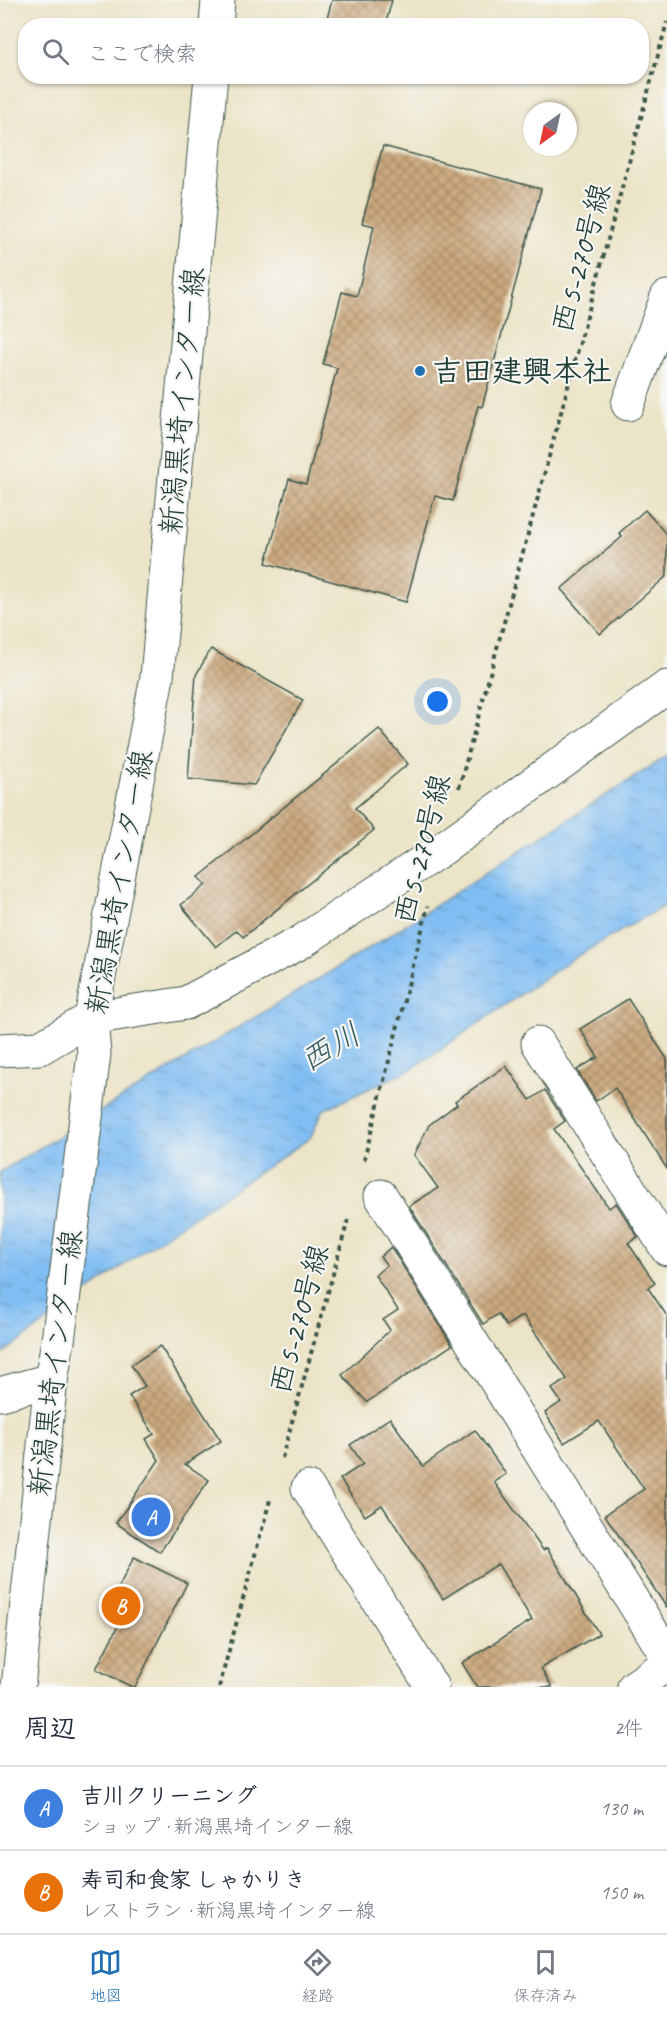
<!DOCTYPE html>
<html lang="ja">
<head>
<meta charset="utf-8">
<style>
  body { margin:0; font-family:Caveat,"Klee One",sans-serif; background:#f2f2f3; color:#1f2937 }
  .compass { position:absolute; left:523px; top:102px; width:54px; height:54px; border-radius:50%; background:#fff; box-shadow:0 2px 4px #0004; rotate:213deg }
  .you { position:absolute; left:438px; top:702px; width:21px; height:21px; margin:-15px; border:4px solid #fff; border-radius:50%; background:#1a73e8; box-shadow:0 0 0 9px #1a73e833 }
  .badge { display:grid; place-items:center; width:39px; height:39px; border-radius:50%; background:#1f6fb2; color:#fff; font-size:20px; font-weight:700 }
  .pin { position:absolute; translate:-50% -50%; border:3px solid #fff; box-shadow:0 2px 6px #0006 }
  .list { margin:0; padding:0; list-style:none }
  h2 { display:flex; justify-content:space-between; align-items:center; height:78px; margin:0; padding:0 24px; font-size:26px }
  h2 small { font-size:20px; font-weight:400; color:#747a83 }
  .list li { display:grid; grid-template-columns:39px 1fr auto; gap:18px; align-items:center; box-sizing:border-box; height:84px; padding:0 24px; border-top:2px solid #e0e1e3 }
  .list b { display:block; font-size:22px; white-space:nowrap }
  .list p { margin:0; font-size:20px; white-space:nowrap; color:#747a83 }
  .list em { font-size:20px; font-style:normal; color:#747a83 }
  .icon { flex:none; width:33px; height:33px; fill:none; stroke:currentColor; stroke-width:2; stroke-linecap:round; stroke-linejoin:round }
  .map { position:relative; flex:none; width:667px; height:1687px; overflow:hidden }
  .search { position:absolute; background:#fff; box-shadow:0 2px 4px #0004; left:18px; right:18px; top:18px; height:66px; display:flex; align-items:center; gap:15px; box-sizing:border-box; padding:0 21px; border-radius:24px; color:#747a83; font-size:22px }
  .sheet { height:246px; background:#fff }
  nav { display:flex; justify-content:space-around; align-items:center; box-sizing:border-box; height:84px; border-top:2px solid #e0e1e3; background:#fff; font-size:16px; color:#747a83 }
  nav a { display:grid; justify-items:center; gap:3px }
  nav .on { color:#1f6fb2 }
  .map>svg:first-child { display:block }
  .water { fill:url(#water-ripples); stroke:#507d94; stroke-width:1.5 }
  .building { fill:url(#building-cross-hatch) }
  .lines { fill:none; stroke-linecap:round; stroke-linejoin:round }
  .minor-casing { stroke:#3e564a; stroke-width:35 }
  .major-casing { stroke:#3e564a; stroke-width:35 }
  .path { stroke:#3e564a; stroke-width:4; stroke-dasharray:4.5 4.5; stroke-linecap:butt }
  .minor { stroke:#fff; stroke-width:33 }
  .major { stroke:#fff; stroke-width:33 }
  .poi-dot { fill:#1f6fb2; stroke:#f6f6f2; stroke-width:2 }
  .labels { text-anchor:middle; stroke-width:4.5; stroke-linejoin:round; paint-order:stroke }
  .street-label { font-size:30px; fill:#1f3d34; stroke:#f6f6f2 }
  .poi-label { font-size:30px; font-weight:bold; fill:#1f3d34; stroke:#f6f6f2; text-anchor:start }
  .water-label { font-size:32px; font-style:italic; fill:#375d64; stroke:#f6f6f2 }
</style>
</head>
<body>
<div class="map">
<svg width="667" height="1687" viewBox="0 0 667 1687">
  <defs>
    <pattern id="water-ripples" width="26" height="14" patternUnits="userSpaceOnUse" patternTransform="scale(1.5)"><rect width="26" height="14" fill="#80bdf3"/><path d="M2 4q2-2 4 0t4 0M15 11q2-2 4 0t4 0" fill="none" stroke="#689bc6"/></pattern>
    <pattern id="building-cross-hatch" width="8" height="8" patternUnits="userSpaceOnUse" patternTransform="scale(1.5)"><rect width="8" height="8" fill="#cca97e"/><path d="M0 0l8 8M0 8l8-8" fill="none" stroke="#a58b68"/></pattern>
  </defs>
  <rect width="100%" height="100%" fill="#f6f6f2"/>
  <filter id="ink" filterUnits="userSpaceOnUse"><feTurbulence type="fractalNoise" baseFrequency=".0167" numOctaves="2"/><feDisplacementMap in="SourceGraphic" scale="12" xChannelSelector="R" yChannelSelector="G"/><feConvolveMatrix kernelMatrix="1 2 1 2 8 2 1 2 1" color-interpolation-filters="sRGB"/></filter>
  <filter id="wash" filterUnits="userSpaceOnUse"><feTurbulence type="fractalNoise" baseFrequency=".008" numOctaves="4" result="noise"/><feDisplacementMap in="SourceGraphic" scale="24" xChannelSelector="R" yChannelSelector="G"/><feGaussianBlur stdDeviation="1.35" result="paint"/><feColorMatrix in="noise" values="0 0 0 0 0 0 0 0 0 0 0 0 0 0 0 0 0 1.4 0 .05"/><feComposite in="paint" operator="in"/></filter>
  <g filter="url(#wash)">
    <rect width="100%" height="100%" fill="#ece4c8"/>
    <path class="water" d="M667,756v148l-93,54 -161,110 -90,42 -13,28 -153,103 -157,115v-184l376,-228z"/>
    <g id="blocks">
      <g class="building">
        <path d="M332,0h60l-7,26h-60z"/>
        <path d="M383,146l158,43 -59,218 -4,-1 -25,95 -18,-5 -29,106 -140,-39 23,-84 17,5 31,-116 -14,-4 19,-72 15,4 17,-70 -12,-3z"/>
        <path d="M645,510l22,25v41l-67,58 -39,-45 61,-52 -3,-4z"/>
        <path d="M211,649l92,51 -49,85 -66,-6 8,-104z"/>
        <path d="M379,729l29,35 -53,44 19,22 -131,107 -6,-7 -21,17 -35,-42 25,-20 -7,-8z"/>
        <path d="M628,999l39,60v110l-52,-81 -19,13 -19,-31 21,-13 -18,-28z"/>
        <path d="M506,1066l24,34 15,-10 20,31 -11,8 55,79 7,-5 22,34 -10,6 27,40 -7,5 19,28v292l-62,-93 39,-26 -45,-68 -35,22 -19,-30 16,-11 -9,-13 15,-10 -44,-64 -17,11 -8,-12 -15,10 -74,-118 29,-18 -24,-33 15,-30 28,-21 -2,-3z"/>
        <path d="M391,1247l61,98 -85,57 -25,-27 48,-45 -7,-10 15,-10 -23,-35 12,-10 -7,-8z"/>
        <path d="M160,1346l61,95 -36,23 24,16 -49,72 -44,-29 43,-63 -13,-21 8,-5 -25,-38 16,-10 -14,-21z"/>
        <path d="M390,1418l33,48 52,-36 31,44 -12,8 49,68 4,-2 52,86 -58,34 11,19h-75l-15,-24 70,-43 -34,-56 -55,35 -61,-94 -17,11 -25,-37 23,-15 -13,-19z"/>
        <path d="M134,1557l53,26 -52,104h-3l-36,-18 26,-51 -15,-8z"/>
      </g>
    </g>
  </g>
  <g filter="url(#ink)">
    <use href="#blocks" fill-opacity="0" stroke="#3e564a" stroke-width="1.5"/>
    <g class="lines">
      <g class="minor-casing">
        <g id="minor">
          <path d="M628,404l39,-107"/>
          <path d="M538,1043l129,206"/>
          <path d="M0,1050l40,-2 51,-30 95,-15 115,-61 141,-93 225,-162"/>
          <path d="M381,1196l286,460"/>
          <path d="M0,1394l51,-14"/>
          <path d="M308,1488l124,199"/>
          <path d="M634,1687l33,-23"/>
        </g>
      </g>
      <g class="major-casing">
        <g id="major">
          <path d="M216,26l2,-26"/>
          <path d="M18,1687l33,-307 7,-39 36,-287 -3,-36 66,-341 54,-601"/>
        </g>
      </g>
      <g class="path">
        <path d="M459,788l208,-766"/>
        <path d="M364,1160l64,-254"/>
        <path d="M282,1458l66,-238"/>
        <path d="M219,1687l51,-187"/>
      </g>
      <use href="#minor" class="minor"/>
      <use href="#major" class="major"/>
    </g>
  </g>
  <circle class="poi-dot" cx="420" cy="371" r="6"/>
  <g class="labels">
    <g class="street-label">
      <text transform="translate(581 258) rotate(-75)" y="10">西5-270号線</text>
      <text transform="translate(182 401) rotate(-85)" y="10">新潟黒埼インター線</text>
      <text transform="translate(422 849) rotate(-76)" y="10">西5-270号線</text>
      <text transform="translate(119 882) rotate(-80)" y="10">新潟黒埼インター線</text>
      <text transform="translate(299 1319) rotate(-75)" y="10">西5-270号線</text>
      <text transform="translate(55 1363) rotate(-83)" y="10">新潟黒埼インター線</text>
    </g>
    <g class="poi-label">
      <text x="432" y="381">吉田建興本社</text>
    </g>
    <g class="water-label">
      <text transform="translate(330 1047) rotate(-30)" y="11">西川</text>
    </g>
  </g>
</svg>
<svg class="compass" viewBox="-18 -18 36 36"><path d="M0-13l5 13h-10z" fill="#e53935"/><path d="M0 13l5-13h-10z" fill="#747a83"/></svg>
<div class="you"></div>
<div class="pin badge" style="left:151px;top:1517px;background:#3f7fe0">A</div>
<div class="pin badge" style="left:121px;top:1606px;background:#e8710a">B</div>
<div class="search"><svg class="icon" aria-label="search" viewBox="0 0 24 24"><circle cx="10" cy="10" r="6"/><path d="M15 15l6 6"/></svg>ここで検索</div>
</div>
<section class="sheet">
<h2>周辺<small>2件</small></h2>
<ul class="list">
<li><span class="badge" style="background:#3f7fe0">A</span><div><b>吉川クリーニング</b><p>ショップ · 新潟黒埼インター線</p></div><em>130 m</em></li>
<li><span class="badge" style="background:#e8710a">B</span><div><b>寿司和食家 しゃかりき</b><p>レストラン · 新潟黒埼インター線</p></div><em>150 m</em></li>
</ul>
</section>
<nav>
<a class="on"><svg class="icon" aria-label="map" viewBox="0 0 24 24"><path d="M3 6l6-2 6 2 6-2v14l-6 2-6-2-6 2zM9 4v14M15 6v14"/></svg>地図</a>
<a><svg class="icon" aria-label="directions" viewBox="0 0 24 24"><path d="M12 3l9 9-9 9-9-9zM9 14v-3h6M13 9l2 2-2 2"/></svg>経路</a>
<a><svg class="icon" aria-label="saved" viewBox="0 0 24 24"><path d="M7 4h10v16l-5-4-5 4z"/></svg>保存済み</a>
</nav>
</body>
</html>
